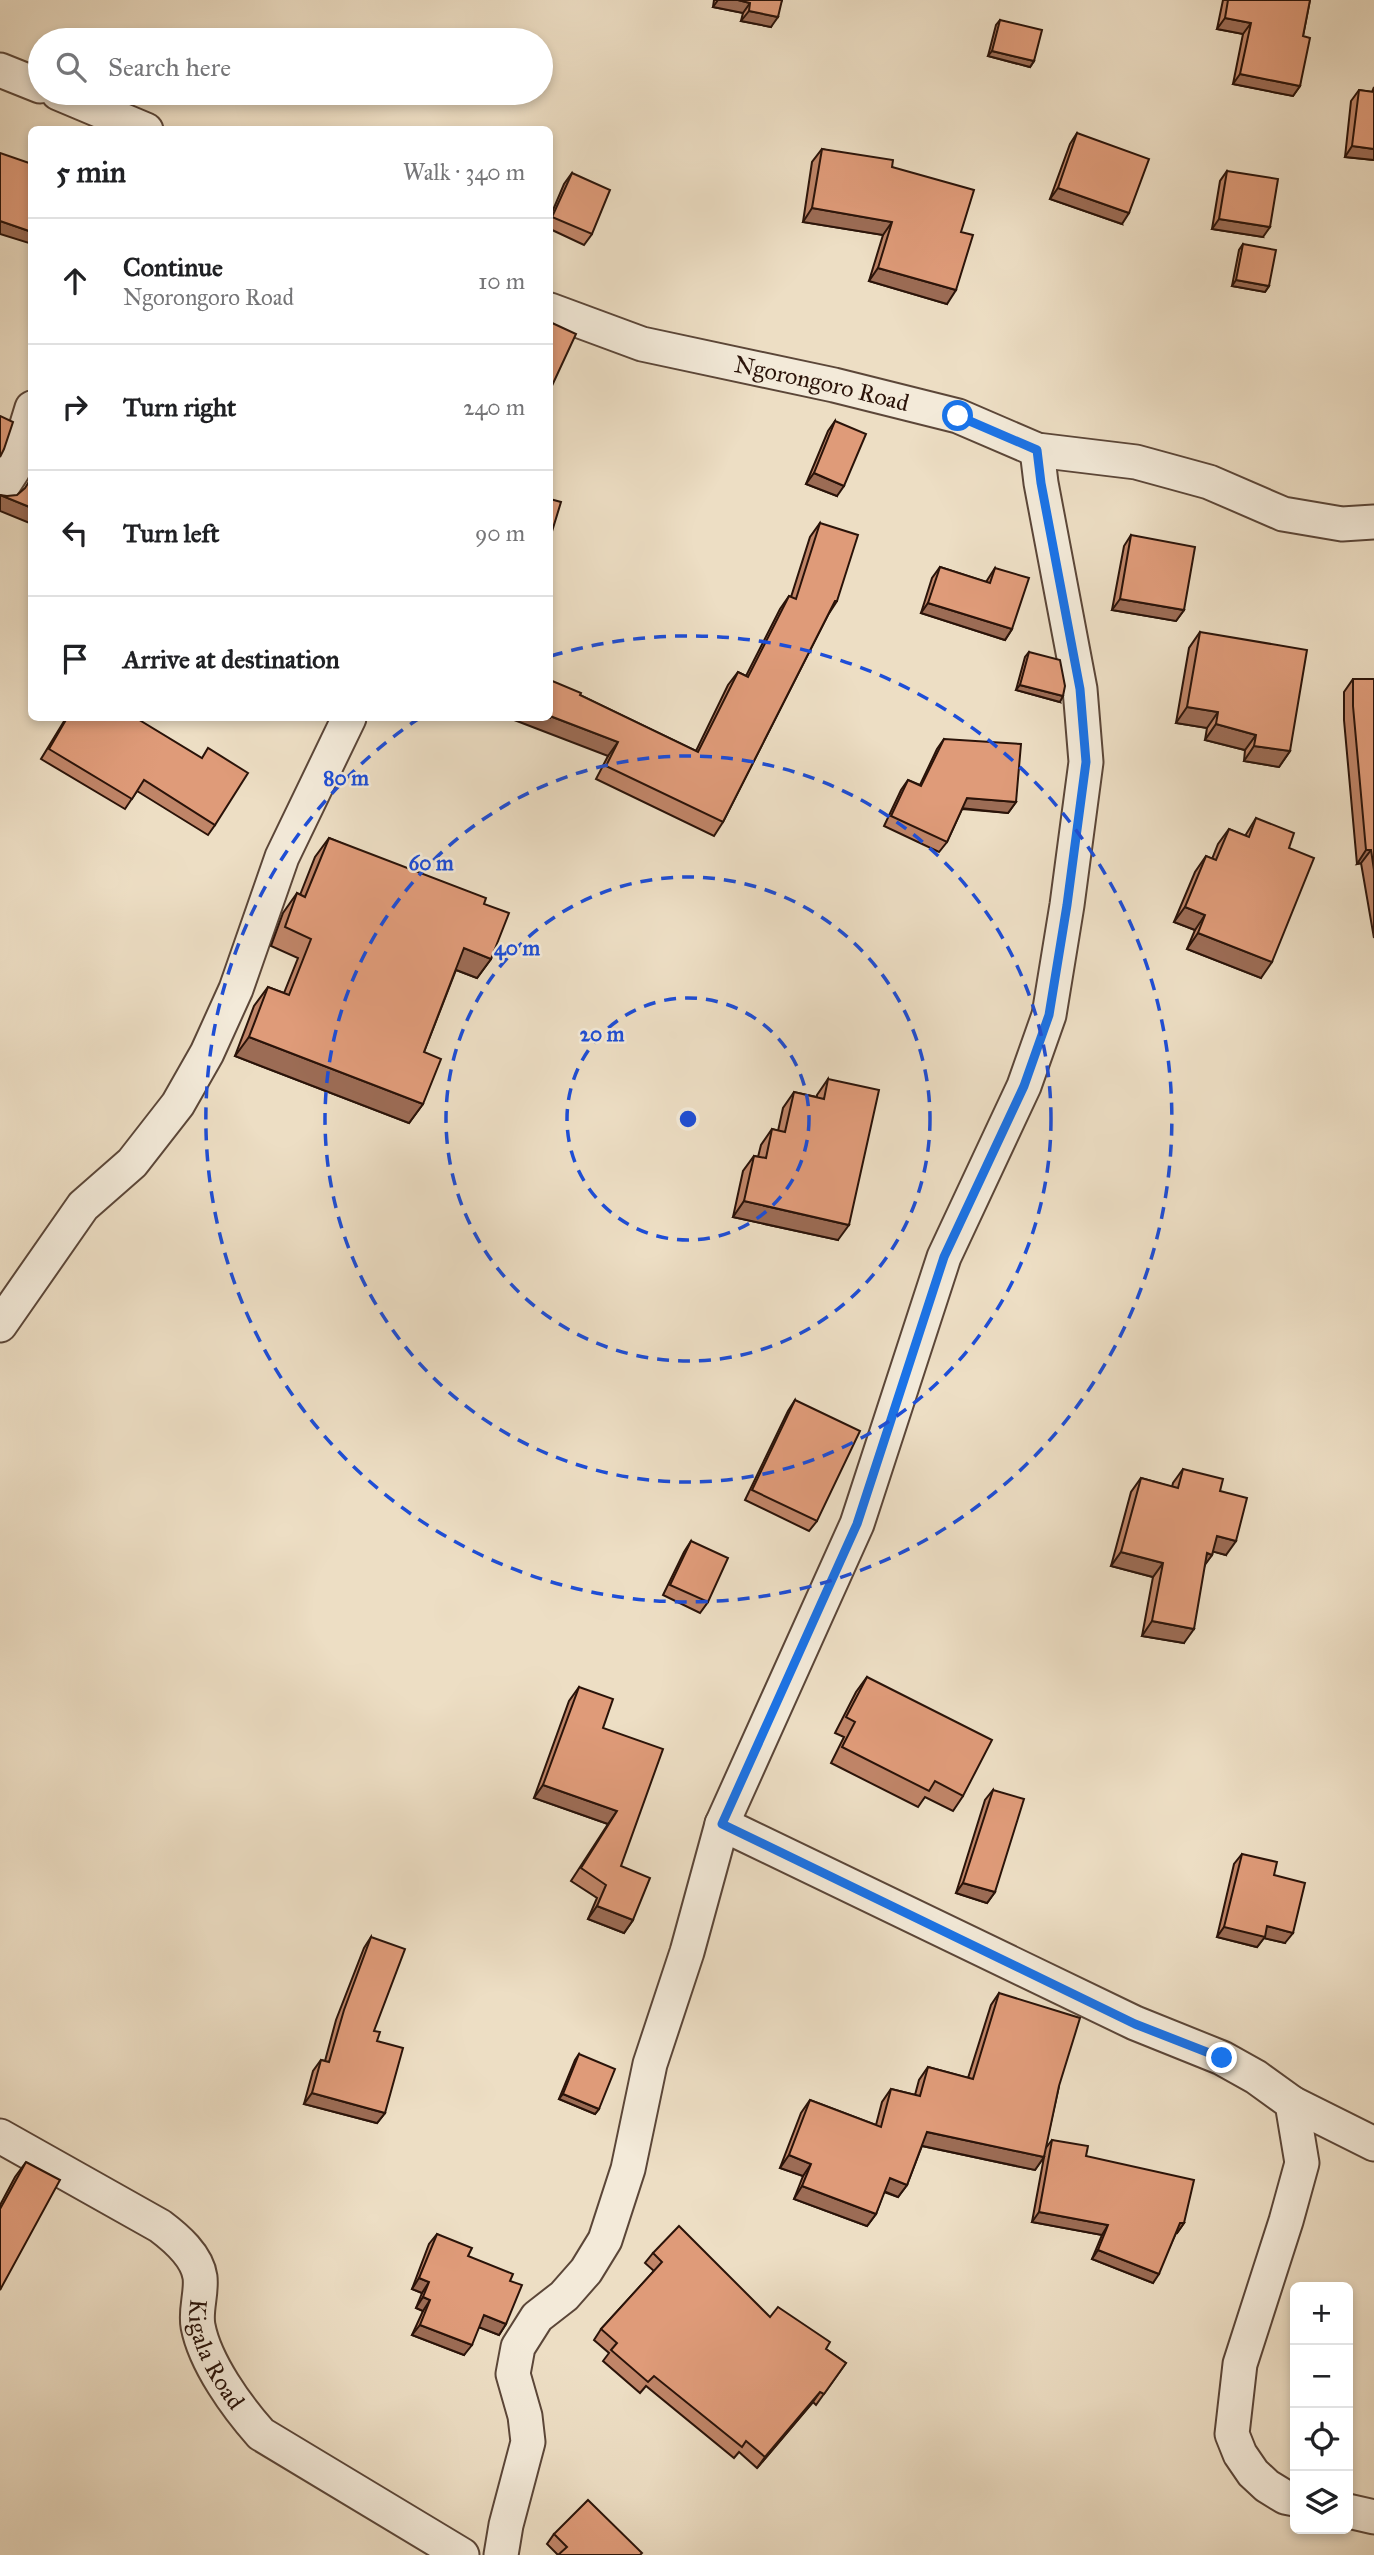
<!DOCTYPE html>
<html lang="en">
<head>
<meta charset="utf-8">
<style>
  body { margin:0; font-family:"IM FELL Great Primer",serif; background:#f6f6f6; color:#202124 }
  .controls { position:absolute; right:21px; bottom:21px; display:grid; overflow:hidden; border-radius:10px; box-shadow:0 4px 10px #0003 }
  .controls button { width:63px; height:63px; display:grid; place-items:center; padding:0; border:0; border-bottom:2px solid #e0e0e0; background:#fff; color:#202124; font:35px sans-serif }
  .stop { position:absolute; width:21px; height:21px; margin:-16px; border:5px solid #1a73e8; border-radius:50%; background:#fff }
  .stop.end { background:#1a73e8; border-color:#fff; box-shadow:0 2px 7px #0008 }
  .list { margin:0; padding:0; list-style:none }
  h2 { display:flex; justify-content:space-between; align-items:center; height:91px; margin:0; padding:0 28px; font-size:30px }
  h2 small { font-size:23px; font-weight:400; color:#757577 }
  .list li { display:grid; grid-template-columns:46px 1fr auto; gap:21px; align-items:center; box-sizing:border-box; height:126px; padding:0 28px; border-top:2px solid #e0e0e0 }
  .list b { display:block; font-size:26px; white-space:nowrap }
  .list p { margin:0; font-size:23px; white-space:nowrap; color:#757577 }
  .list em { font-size:23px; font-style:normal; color:#757577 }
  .icon { flex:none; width:38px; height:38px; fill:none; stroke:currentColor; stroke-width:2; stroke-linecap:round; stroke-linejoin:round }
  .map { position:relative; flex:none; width:1374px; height:2555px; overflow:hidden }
  .search { position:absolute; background:#fff; box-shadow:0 4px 10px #0003; left:28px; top:28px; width:525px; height:77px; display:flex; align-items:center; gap:18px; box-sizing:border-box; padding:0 24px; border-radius:38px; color:#757577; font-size:26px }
  .panel { position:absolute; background:#fff; box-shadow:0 4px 10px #0003; left:28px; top:126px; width:525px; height:595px; border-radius:10px }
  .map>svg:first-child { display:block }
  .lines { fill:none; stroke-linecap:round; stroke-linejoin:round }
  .street-casing { stroke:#5b4638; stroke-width:37 }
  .street { stroke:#f3ead9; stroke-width:33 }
  .wall { fill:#c08568; stroke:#2a1309; stroke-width:2 }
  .shaded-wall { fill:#9c6c55; stroke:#2a1309; stroke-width:2 }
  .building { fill:#df9b79; stroke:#2a1309; stroke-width:2 }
  .route { stroke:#1a73e8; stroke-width:9 }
  .ring { fill:none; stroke:#1d4ed8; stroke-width:3.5; stroke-dasharray:12 9 }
  .labels { text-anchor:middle; stroke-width:5; stroke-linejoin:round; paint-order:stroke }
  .street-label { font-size:24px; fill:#2a1309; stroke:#f3ead9 }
  .centre { fill:#1d4ed8; stroke:#f3ead9; stroke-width:3.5 }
  .ring-label { font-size:21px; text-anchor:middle; font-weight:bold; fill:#1d4ed8; stroke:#f3ead9; stroke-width:5; stroke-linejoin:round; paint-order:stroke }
</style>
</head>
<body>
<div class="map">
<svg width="1374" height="2555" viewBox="0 0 1374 2555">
  <rect width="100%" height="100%" fill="#eddec4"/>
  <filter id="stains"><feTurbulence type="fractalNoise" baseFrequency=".00286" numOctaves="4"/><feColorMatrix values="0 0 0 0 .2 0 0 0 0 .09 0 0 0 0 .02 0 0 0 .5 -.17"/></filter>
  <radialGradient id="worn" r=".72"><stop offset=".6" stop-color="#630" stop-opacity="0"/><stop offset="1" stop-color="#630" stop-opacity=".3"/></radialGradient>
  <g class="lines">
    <g class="street-casing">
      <g id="street">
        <path d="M0,70l40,16"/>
        <path d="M58,93l88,37"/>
        <path id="s1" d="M550,310l92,34 192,41 124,31 79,34 99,12 73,20 74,32 59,10 32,-2"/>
        <path d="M0,490l13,-20 19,-62"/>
        <path d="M0,1325l83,-119 49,-43 46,-59 29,-51 29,-64 46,-132 67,-139"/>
        <path d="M722,1824l413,199 87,35 34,19 36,26 10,60 -16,58 -46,143 -8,70 8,20 13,19 14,13 18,11 10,2"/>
        <path d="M1292,2103l82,41"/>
        <path id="s2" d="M0,2136l160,90c16,12 37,30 40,51 2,16 -5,33 -2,49 7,37 39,81 63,108l201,121"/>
        <path d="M1348,2511l26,6"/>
        <path d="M501,2555l5,-30 22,-83 -3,-26 -12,-42 5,-27 19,-30 27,-21 22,-25 19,-31 23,-71 22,-105 37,-112 35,-128 135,-300 87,-267 80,-171 25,-71 18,-110 19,-143 -6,-73 -39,-206 -4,-33"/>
      </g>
    </g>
    <use href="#street" class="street"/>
  </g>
  <g class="wall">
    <path d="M714,0h68l-11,27 -30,-6 2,-8 -30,-6z"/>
    <path d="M1223,0h87l-7,36 -3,50 -7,10 -60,-12 10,-50 -26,-5z"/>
    <path d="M1000,20l34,41 -4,6 -42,-11 8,-31z"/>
    <path d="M1374,87v73l-29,-3 6,-56 8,-11 13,2z"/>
    <path d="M1077,133l45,91 -72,-25 20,-55z"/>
    <path d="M822,149l70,18 69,65 -14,72 -78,-23 14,-46 -80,-13 9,-60z"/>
    <path d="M1227,171l36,66 -51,-8 8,-48z"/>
    <path d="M572,173l20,61 -8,11 -34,-16v-12l14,-33z"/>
    <path d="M1243,244l26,42 -4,6 -33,-6 7,-36z"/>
    <path d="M835,421l2,75 -31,-12 22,-53z"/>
    <path d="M820,523l17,78 -9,14 -105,207 -9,14 -118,-57 12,-23 -28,-61 116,56 32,-66 10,-13 8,4 34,-67 9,-13 2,1 19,-60z"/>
    <path d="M1131,535l53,75 -8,11 -64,-11 12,-64z"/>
    <path d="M940,567l46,15 9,-14 17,61 -7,11 -84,-27 11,-35z"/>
    <path d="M1200,632l90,119 -11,16 -35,-6 1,-11 -40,-10 2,-12 -31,-5 13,-75z"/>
    <path d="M1029,652l31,50 -44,-12 9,-33z"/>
    <path d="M1353,679h21v259l-13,-75 -4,1 -13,-144v-28z"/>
    <path d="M66,718h70l79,107 -7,10 -71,-44 -12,18 -84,-50z"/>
    <path d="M944,739l72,63 -8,11 -46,-4 -15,33 -8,10 -55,-26 17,-36 7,-10 12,5 17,-36z"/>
    <path d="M1256,818l33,30 -28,130 -74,-29 8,-19 -21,-8 21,-50 11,-16 6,3 6,-15 11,-15 16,7z"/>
    <path d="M329,838l155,66 7,55 -14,19 -21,-8 -32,82 -1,52 -14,19 -174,-67 19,-50 14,-19 16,6 14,-35 -27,-12 12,-33 14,-20 3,2 15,-38z"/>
    <path d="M828,1079l10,161 -105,-23 10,-46 11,-15 4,1 3,-12 11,-16 6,2 5,-23 11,-16 23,5v-2z"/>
    <path d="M795,1400l22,121 -8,10 -64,-31 43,-89z"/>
    <path d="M1183,1469l37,22 6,64 -13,-4 -1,4 -7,9 -21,79 -42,-7 11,-59 -42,-11 20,-74 10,-14 31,9 1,-4z"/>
    <path d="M691,1541l17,61 -8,11 -37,-18 21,-43z"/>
    <path d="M867,1677l96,119 -10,15 -28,-14 -7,10 -87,-44 13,-26 -9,-4 21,-41z"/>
    <path d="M579,1687l24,41 18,138 12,54 -9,13 -36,-14 9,-21 -26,-17 37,-57 -74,-26 35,-97z"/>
    <path d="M993,1790l2,102 -8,11 -31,-10 29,-93z"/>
    <path d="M1242,1854l32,21 11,68 -21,-5 -7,9 -40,-10 17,-73z"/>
    <path d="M371,1937l3,94 3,10 8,72 -8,10 -73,-19 9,-33 8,-11 4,1 11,-41 28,-72z"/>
    <path d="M999,1993l60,93 -14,63 7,-9 34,16 98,67 -7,10h-1l-23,50 -61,-24 10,-24 -70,-13 12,-65 -9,13 -113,-24 -15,39 -9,12 -14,-5 -8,22 -9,12 -73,-27 9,-23 -23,-8 21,-55 9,-13 66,25 6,-23 9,-13 24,6 4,-15 9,-13 40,11 23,-73z"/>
    <path d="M579,2054l20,55 -4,5 -36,-15 16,-39z"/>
    <path d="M26,2162l-26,128v-85l15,-28z"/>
    <path d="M437,2234l31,22 42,25 -4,43 -7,11 -20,-8 -15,28 -52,-20 11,-24 -7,-3 6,-15 -10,-4 17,-45z"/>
    <path d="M653,2253l173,96 20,14 -30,42 -3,-3 -56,66 -18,-16 -5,6 -88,-72 -6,7 -37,-32 6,-8 -15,-13 7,-11 53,-58 -9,-8z"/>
    <path d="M554,2534l87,21h-83l-11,-11z"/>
  </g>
  <g class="shaded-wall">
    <path d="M718,0h20l12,3 -7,10 -30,-6z"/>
    <path d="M749,11l29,6 -7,10 -30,-6z"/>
    <path d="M1225,18l26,5 -8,11 -26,-5z"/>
    <path d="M992,51l42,10 -4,6 -42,-11z"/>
    <path d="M1240,74l60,12 -7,10 -60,-12z"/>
    <path d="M1352,146l22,3v11l-29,-3z"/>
    <path d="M1058,188l71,25 -7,11 -72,-25z"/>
    <path d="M812,208l80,14 -9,13 -80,-13z"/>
    <path d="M1219,219l51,8 -7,10 -51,-8z"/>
    <path d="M0,221l32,11v12l-32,-10z"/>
    <path d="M878,268l78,22 -9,14 -78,-23z"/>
    <path d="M1236,280l33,6 -4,6 -33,-6z"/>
    <path d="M814,473l30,13 -7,10 -31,-12z"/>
    <path d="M0,495l32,13v16l-32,-13z"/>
    <path d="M1120,599l64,11 -8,11 -64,-11z"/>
    <path d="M928,603l84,26 -7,11 -84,-27z"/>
    <path d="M1020,685l43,11 -3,6 -44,-12z"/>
    <path d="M1187,707l31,5 -11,16 -31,-5z"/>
    <path d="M550,716l68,26 -10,14 -99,-38h41z"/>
    <path d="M1216,724l40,11 -11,15 -40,-10z"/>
    <path d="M1254,746l36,5 -11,16 -35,-6z"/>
    <path d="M967,798l49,4 -8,11 -48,-5z"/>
    <path d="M1366,850h5l-10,13 -4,1z"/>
    <path d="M1185,907l20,8 -10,15 -21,-8z"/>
    <path d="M1198,933l74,29 -11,16 -74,-29z"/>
    <path d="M464,948l27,11 -14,19 -26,-10z"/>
    <path d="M249,1037l174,67 -14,19 -174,-67z"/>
    <path d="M744,1201l105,24 -11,15 -105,-23z"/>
    <path d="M1217,1536l19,5 -10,14 -19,-5z"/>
    <path d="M1121,1552l42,11 -10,14 -42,-11z"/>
    <path d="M1207,1553l5,2 -10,14z"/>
    <path d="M1152,1621l42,8 -10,14 -42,-7z"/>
    <path d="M543,1785l74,26 -9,13 -74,-26z"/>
    <path d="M963,1883l32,9 -8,11 -31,-10z"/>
    <path d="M597,1906l36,14 -9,13 -36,-14z"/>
    <path d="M1267,1926l26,7 -8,10 -21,-5 -7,9 -40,-10 7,-10z"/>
    <path d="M312,2093l73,20 -8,10 -73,-19z"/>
    <path d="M563,2094l36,15 -4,5 -36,-15z"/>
    <path d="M927,2132l117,25 -9,13 -117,-25z"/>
    <path d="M789,2155l22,9 -8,12 -23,-8z"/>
    <path d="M890,2178l17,7 -9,12 -17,-7z"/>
    <path d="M802,2186l74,28 -9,12 -73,-27z"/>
    <path d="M1039,2212l69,13 -6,10 -70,-13z"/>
    <path d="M1180,2223h4l-7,10 -4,-1z"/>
    <path d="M1098,2250l61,24 -6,9 -61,-24z"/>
    <path d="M419,2278l10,4 -7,11 -10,-4z"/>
    <path d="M423,2297l7,3 -7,11 -7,-3z"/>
    <path d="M484,2315l22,9 -7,11 -23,-9z"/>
    <path d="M420,2325l52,20 -8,10 -52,-20z"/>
    <path d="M820,2392l-7,10 -56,66 8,-11z"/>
  </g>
  <g class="building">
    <path d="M738,0h44l-4,17 -29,-6 1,-8z"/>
    <path d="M1228,0h82l-7,36 7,2 -10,48 -60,-12 11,-51 -26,-5z"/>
    <path d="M1000,20l42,10 -8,31 -42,-10z"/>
    <path d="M1359,90l15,2v57l-22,-3z"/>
    <path d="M1077,133l72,26 -20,54 -71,-25z"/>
    <path d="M822,149l71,11 -1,7 82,23 -13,42 12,3 -17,55 -78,-22 14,-46 -80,-14z"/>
    <path d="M0,153l32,11v68l-32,-11z"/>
    <path d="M1227,171l51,8 -8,48 -51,-8z"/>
    <path d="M572,173l38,17 -18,44 -40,-17z"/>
    <path d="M1243,244l33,6 -7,36 -33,-6z"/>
    <path d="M550,322l26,12 -26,56z"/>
    <path d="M0,416l13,6 -9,27 -4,8z"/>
    <path d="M835,421l31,13 -22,52 -30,-13z"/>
    <path d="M32,477v31l-32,-13 7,1 10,-1 8,-7z"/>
    <path d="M550,499l11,3 -11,36z"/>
    <path d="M820,523l38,12 -21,66h-2l-112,221 -117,-56 12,-24 -68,-26v-36l31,13 -1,2 118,57 40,-80 10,5 41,-81 7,3z"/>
    <path d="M1131,535l64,12 -11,63 -64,-11z"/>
    <path d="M940,567l50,16 5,-15 34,10 -17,51 -84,-26z"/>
    <path d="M1200,632l107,18 -17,101 -36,-5 2,-11 -40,-11 2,-12 -31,-5z"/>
    <path d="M1029,652l31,8 5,26 -2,10 -43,-11z"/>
    <path d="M1353,679h21v191l-3,-20h-5l-13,-144z"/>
    <path d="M67,718h69l66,40 6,-10 40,25 -33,52 -71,-45 -12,19 -83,-50z"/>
    <path d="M944,739l77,5 -5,58 -49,-4 -20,44 -56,-26 17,-36 13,6z"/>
    <path d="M1256,818l38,15 -5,15 25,10 -42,104 -74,-29 7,-18 -20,-8 21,-51 10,4 13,-31 20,8z"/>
    <path d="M329,838l157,60 -2,6 25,9 -18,46 -27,-11 -40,104 17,7 -18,45 -174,-67 19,-50 21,8 22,-56 -26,-12 12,-34 8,4z"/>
    <path d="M828,1079l51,11 -30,135 -105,-24 10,-45 12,2 6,-29 13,3 9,-40 30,7z"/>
    <path d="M795,1400l65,31 -43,90 -65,-31z"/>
    <path d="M1183,1469l40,10 -3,12 27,7 -11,43 -19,-5 -5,19 -5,-2 -13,76 -42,-8 11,-58 -42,-11 20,-74 37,10z"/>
    <path d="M691,1541l37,17 -20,44 -38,-17z"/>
    <path d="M867,1677l125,63 -29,56 -28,-15 -6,10 -87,-44 13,-25 -9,-5z"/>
    <path d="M579,1687l34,12 -10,29 60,21 -42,117 29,12 -17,42 -36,-14 9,-21 -25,-17 36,-57 -74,-26z"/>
    <path d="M993,1790l31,9 -29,93 -32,-9z"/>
    <path d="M1242,1854l35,8 -3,13 31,8 -12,50 -26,-7 -2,11 -41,-10z"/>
    <path d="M371,1937l34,12 -31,82 6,1 -3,9 26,7 -18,65 -73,-20 9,-33 8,2 15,-52z"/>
    <path d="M999,1993l81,25 -21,68 -15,71 -117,-25 -20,53 -17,-7 -14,36 -74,-28 9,-22 -22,-9 21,-55 71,27 10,-38 29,7 8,-29 45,12z"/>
    <path d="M579,2054l36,15 -16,40 -36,-15z"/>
    <path d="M1052,2140l36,6 -2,10 108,24 -10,43h-4l-21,51 -61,-24 10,-25 -69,-13z"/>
    <path d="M26,2162l34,18 -60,110v-81z"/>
    <path d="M679,2226l91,91 8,-10 52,35 -4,7 20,14 -22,31 -4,-2 -55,65 -19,-16 -4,6 -88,-71 -6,6 -37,-32 6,-7 -16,-14 61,-67 -9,-9z"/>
    <path d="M437,2234l35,14 -4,8 45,18 -3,7 12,4 -16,39 -22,-9 -12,30 -52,-20 10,-25 -7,-3 6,-15 -10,-4z"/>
    <path d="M588,2500l54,53 -2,2h-82l9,-8 -13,-13z"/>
  </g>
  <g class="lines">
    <path class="route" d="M958,416l79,34 4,33 39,206 6,73 -19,143 -18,110 -25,71 -80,171 -87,267 -135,300 413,200 87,34"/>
  </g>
  <g class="ring">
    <circle cx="688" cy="1119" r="121"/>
    <circle cx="688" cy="1119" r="242"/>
    <circle cx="688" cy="1119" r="363"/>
    <path d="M551 656A483 483 0 1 1 418 719"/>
  </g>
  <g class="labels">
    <g class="street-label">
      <text dy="8" stroke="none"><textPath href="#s1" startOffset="282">Ngorongoro Road</textPath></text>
      <text dy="8" stroke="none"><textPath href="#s2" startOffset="331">Kigala Road</textPath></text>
    </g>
  </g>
  <circle cx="688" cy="1119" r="10" class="centre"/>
  <g class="ring-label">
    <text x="346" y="785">80 m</text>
    <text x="431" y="870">60 m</text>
    <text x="517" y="955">40 m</text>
    <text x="602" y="1041">20 m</text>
  </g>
  <rect width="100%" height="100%" filter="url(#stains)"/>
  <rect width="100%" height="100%" fill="url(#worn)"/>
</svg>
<div class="controls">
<button>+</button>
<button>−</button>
<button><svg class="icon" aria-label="locate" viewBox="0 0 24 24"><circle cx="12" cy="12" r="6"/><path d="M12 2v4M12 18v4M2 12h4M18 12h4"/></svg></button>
<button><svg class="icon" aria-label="layers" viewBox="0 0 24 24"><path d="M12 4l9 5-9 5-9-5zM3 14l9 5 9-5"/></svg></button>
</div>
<div class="stop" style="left:958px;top:416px"></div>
<div class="stop end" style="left:1222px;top:2058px"></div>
<div class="search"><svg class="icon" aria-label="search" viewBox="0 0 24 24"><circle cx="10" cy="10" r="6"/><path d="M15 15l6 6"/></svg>Search here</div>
<section class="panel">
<h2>5 min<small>Walk · 340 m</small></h2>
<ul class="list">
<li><svg class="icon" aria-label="ahead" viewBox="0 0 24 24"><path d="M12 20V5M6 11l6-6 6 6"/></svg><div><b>Continue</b><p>Ngorongoro Road</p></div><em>10 m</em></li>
<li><svg class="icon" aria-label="right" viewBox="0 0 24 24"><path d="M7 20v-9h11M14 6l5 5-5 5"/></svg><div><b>Turn right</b></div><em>240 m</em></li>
<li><svg class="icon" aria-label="left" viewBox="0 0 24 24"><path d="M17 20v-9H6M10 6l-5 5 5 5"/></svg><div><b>Turn left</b></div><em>90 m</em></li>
<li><svg class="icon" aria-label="arrive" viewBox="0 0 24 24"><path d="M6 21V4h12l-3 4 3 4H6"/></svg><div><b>Arrive at destination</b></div></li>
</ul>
</section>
</div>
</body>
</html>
